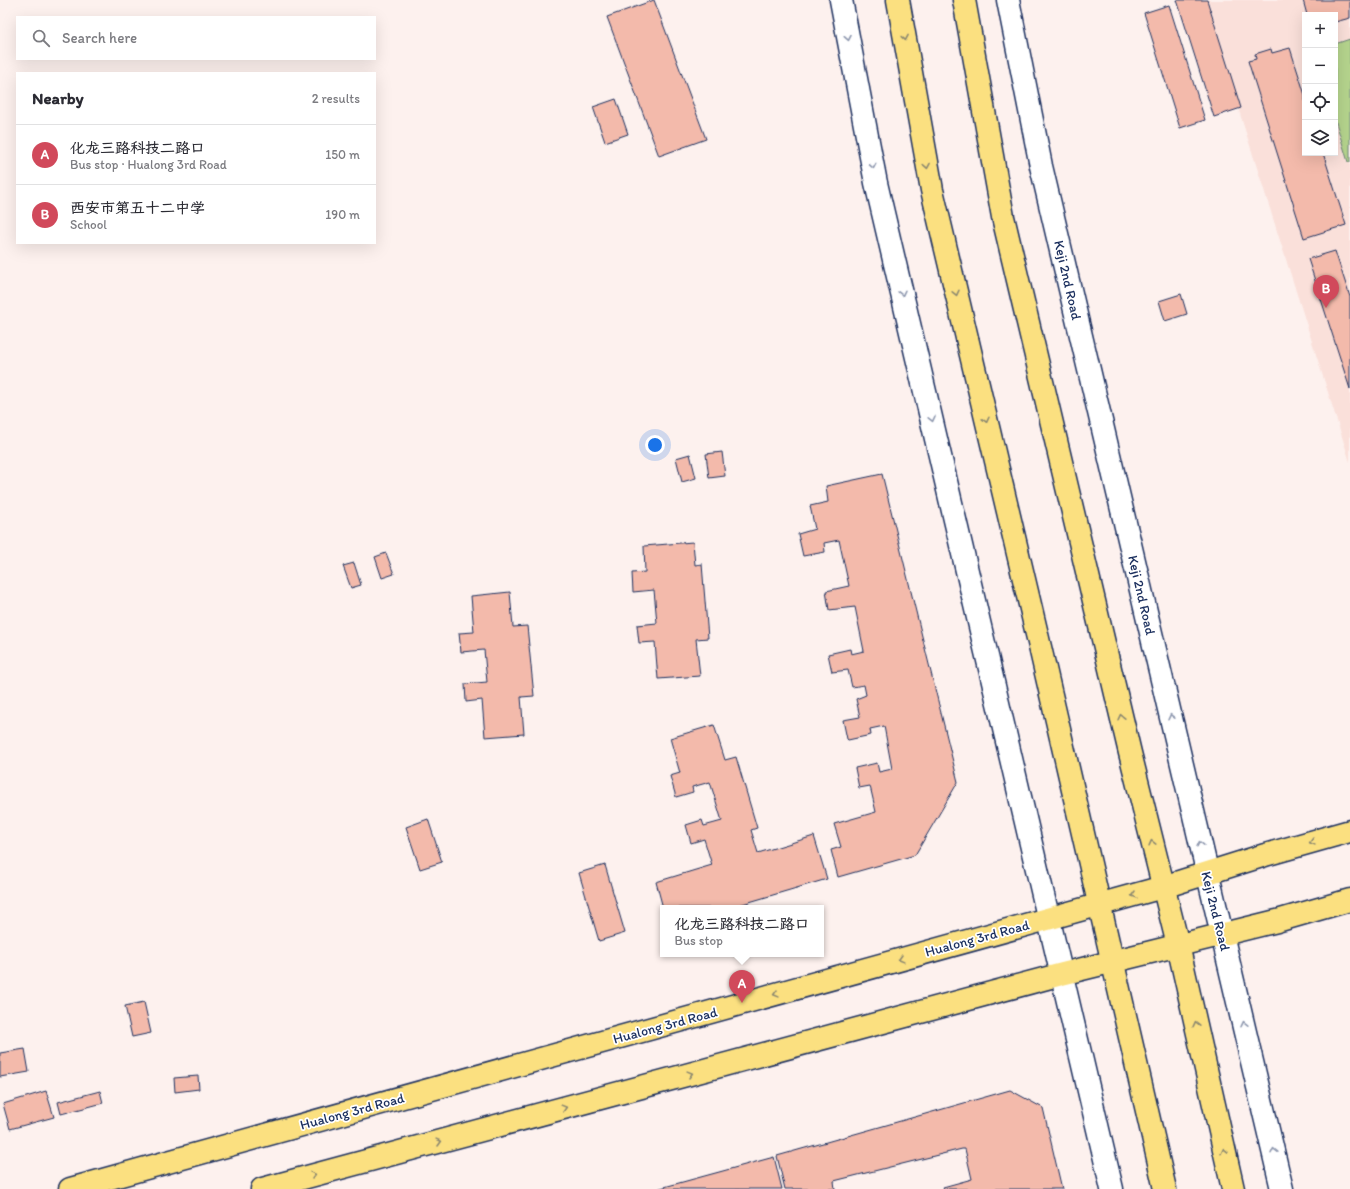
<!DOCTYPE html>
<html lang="en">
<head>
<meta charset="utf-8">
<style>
  body { margin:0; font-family:Itim,"LXGW WenKai TC",sans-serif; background:#f2f2f3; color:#2b2b33 }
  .controls { position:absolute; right:12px; top:12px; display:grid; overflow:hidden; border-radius:0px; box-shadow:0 4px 16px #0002 }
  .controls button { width:36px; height:36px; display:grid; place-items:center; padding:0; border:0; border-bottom:1px solid #e1e1e2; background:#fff; color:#2b2b33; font:20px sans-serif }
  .you { position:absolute; left:655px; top:445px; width:14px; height:14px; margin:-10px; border:3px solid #fff; border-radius:50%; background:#1a73e8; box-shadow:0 0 0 6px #1a73e833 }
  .badge { display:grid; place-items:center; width:26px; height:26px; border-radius:50%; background:#d1495b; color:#fff; font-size:13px; font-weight:700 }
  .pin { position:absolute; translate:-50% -33px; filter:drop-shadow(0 1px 2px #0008) }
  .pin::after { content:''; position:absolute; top:21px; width:14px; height:12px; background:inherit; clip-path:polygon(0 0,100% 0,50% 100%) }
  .popup { position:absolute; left:660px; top:905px; width:164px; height:52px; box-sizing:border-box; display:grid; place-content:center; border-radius:0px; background:#fff; filter:drop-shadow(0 1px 3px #0005); font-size:13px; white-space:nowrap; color:#7c7c81 }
  .popup b { font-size:15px; color:#2b2b33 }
  .popup::after { content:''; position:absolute; left:50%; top:100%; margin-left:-8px; border:8px solid transparent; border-top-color:#fff }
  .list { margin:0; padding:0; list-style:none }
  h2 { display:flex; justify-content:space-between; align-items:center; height:52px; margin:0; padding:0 16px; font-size:17px }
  h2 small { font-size:13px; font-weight:400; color:#7c7c81 }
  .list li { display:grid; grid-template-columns:26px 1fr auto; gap:12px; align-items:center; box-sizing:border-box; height:60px; padding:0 16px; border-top:1px solid #e1e1e2 }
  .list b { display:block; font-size:15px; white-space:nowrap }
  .list p { margin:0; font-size:13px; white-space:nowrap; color:#7c7c81 }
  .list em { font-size:13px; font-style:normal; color:#7c7c81 }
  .icon { flex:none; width:22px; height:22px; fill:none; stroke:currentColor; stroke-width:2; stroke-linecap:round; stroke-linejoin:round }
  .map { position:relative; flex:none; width:1350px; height:1189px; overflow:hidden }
  .search { position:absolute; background:#fff; box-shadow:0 4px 16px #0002; left:16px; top:16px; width:360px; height:44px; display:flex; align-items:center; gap:10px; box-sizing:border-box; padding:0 14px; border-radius:0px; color:#7c7c81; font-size:15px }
  .panel { position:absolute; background:#fff; box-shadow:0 4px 16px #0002; left:16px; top:72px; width:360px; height:172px; border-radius:0px }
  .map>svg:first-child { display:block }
  .built { fill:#fae0da; fill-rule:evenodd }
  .green { fill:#b5d48d; stroke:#688276 }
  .building { fill:#f3baab; stroke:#1b2f5e }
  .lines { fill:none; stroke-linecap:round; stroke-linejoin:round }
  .minor-casing { stroke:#1b2f5e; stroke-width:25 }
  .major-casing { stroke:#1b2f5e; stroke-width:25 }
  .minor { stroke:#fff; stroke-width:22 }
  .major { stroke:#fbe080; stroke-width:22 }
  .oneway { stroke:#8d97ae }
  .oneway2 { stroke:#8b886f }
  .labels { text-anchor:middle; stroke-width:3.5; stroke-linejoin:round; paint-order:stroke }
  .street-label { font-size:14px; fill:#1b2f5e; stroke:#fff }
</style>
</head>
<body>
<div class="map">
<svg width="1350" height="1189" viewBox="0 0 1350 1189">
  <rect width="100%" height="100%" fill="#fdf1ee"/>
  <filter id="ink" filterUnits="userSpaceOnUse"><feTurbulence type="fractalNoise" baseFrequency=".025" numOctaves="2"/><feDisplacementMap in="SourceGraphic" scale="8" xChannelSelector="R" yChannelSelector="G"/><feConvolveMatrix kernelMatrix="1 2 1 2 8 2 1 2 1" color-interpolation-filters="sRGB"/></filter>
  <g filter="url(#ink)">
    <path class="built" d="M1204,0h146v462zM1305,15h30v138h-30z"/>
    <path class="green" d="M1350,39v123h-2l-13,-43v-75z"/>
    <g class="building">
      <path d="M654,0l52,139 -47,17 -52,-139z"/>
      <path d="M1177,0h30l34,108 -27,9z"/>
      <path d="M1303,0h47v18l-15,4v-7h-28z"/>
      <path d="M1169,5l36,115 -25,8 -36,-115z"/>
      <path d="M1290,48l15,47v58h18l23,72 -42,13 -56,-177 8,-2 -1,-5 16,-5 1,4z"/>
      <path d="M616,99l12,35 -23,8 -12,-35z"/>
      <path d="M1335,251l15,46v92l-42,-130z"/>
      <path d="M1181,294l6,20 -22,7 -6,-20z"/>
      <path d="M722,452l3,24 -16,2 -3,-24z"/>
      <path d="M690,454l6,24 -14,4 -6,-24z"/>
      <path d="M882,474l76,308 -43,73 -77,22 -7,-27 10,-3 -7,-23 42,-12 -6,-26 -11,2 -4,-20 22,-5 2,9 13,-3 -8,-43 -14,3 1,6 -23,5 -1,-1 -4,-19 17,-3 -4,-18 10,-4 -2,-10 -12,2 -4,-17 -16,2 -4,-18 22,-5 1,5 13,-3 -9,-44 -26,3 -3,-19 23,-5 -10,-46 -15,3 1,9 -22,4 -5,-22 17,-5 -5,-23 18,-4 -2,-16z"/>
      <path d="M693,542l2,23 7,-1 6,74 -12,1 4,37 -42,3 -3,-37 -16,1 -2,-18 20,-2 -3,-33 -21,2 -1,-19 13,-1 -1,-26z"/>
      <path d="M386,553l8,21 -12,4 -7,-21z"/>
      <path d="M354,563l7,22 -10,3 -8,-22z"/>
      <path d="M510,592l3,35 14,-1 7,70 -13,1 3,37 -39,3 -3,-37 -16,2 -1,-18 22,-2 -3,-32 -23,2 -2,-19 15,-1 -3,-36z"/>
      <path d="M714,725l11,35 11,-3 21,71 -6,2 7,23 56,-17 13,43 -98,29h-66l-7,-26 56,-17 -8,-26 -13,4 -5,-18 16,-5 2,6 18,-5 -12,-39 -18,5 1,5 -17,5 -6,-21 10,-3 -10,-35z"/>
      <path d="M428,819l14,43 -22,7 -14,-42z"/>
      <path d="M605,865l20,68 -26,8 -20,-68z"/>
      <path d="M144,1002l7,31 -19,4 -7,-31z"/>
      <path d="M25,1049l4,23 -29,5v-24z"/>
      <path d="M198,1076l1,13 -24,3 -1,-14z"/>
      <path d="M1010,1090l33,18 19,81h-118l-1,-2 29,-8 -7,-30h-3l-128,32 1,8h-50l-8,-33z"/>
      <path d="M46,1091l8,26 -44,12 -7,-25z"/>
      <path d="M100,1091l3,12 -42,11 -3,-12z"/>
      <path d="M774,1157l8,32h-125z"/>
    </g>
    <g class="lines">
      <g class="minor-casing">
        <g id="minor">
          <path d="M841,0l35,183 236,1006"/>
          <path d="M1008,0l33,166 241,1023"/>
        </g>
      </g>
      <g class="major-casing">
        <g id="major">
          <path d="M898,0l34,190 108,457 125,542"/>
          <path d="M964,0l39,217 127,536 48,192 55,244"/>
          <path d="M70,1189l1093,-302 102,-32 85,-24"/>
          <path d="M262,1189l800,-215 215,-53 73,-21"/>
        </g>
      </g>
      <use href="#minor" class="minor"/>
      <use href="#major" class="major"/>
    </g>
    <defs><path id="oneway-chevron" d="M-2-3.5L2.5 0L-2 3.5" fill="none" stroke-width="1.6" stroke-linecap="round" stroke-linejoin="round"/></defs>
    <g class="oneway">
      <use href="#oneway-chevron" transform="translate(848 38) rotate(79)"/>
      <use href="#oneway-chevron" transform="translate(873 166) rotate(79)"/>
      <use href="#oneway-chevron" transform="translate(902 293) rotate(77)"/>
      <use href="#oneway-chevron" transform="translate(932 419) rotate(77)"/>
      <use href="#oneway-chevron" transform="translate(1171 717) rotate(-103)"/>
      <use href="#oneway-chevron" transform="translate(1200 844) rotate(-103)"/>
      <use href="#oneway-chevron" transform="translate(1244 1024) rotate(-103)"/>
      <use href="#oneway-chevron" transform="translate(1274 1151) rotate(-103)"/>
    </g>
    <g class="oneway2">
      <use href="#oneway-chevron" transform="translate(905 38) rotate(80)"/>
      <use href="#oneway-chevron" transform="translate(927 166) rotate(80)"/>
      <use href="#oneway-chevron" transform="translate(956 293) rotate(77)"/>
      <use href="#oneway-chevron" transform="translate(986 420) rotate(77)"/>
      <use href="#oneway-chevron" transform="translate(1121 717) rotate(-103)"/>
      <use href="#oneway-chevron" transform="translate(1312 842) rotate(165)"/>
      <use href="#oneway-chevron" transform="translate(1152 843) rotate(-104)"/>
      <use href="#oneway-chevron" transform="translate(1134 895) rotate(165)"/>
      <use href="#oneway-chevron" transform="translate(901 959) rotate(165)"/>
      <use href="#oneway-chevron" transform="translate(776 994) rotate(165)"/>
      <use href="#oneway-chevron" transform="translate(1196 1024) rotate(-103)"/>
      <use href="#oneway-chevron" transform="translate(690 1074) rotate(-15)"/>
      <use href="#oneway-chevron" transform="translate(564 1108) rotate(-15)"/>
      <use href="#oneway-chevron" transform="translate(439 1142) rotate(-15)"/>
      <use href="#oneway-chevron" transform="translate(1224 1151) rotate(-103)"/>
      <use href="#oneway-chevron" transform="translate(313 1175) rotate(-15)"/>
    </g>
  </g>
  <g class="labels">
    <g class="street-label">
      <text transform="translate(1068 280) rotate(77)" y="5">Keji 2nd Road</text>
      <text transform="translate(1142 595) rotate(77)" y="5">Keji 2nd Road</text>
      <text transform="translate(1216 911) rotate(76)" y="5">Keji 2nd Road</text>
      <text transform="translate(977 938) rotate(-15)" y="5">Hualong 3rd Road</text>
      <text transform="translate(665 1025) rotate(-15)" y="5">Hualong 3rd Road</text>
      <text transform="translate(352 1111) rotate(-15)" y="5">Hualong 3rd Road</text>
    </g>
  </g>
</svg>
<div class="controls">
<button>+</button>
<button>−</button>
<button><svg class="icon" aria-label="locate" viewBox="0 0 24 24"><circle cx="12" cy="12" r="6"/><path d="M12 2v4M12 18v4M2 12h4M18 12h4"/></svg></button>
<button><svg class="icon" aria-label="layers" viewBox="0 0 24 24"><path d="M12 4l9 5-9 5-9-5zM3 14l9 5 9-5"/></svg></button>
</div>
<div class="you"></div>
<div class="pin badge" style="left:742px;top:1003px">A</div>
<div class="popup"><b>化龙三路科技二路口</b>Bus stop</div>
<div class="pin badge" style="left:1326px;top:308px">B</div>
<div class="search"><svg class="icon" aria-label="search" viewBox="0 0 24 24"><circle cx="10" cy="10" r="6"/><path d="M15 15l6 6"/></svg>Search here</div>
<section class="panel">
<h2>Nearby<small>2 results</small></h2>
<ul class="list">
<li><span class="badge">A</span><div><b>化龙三路科技二路口</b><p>Bus stop · Hualong 3rd Road</p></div><em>150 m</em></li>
<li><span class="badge">B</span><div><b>西安市第五十二中学</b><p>School</p></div><em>190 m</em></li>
</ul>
</section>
</div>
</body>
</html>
